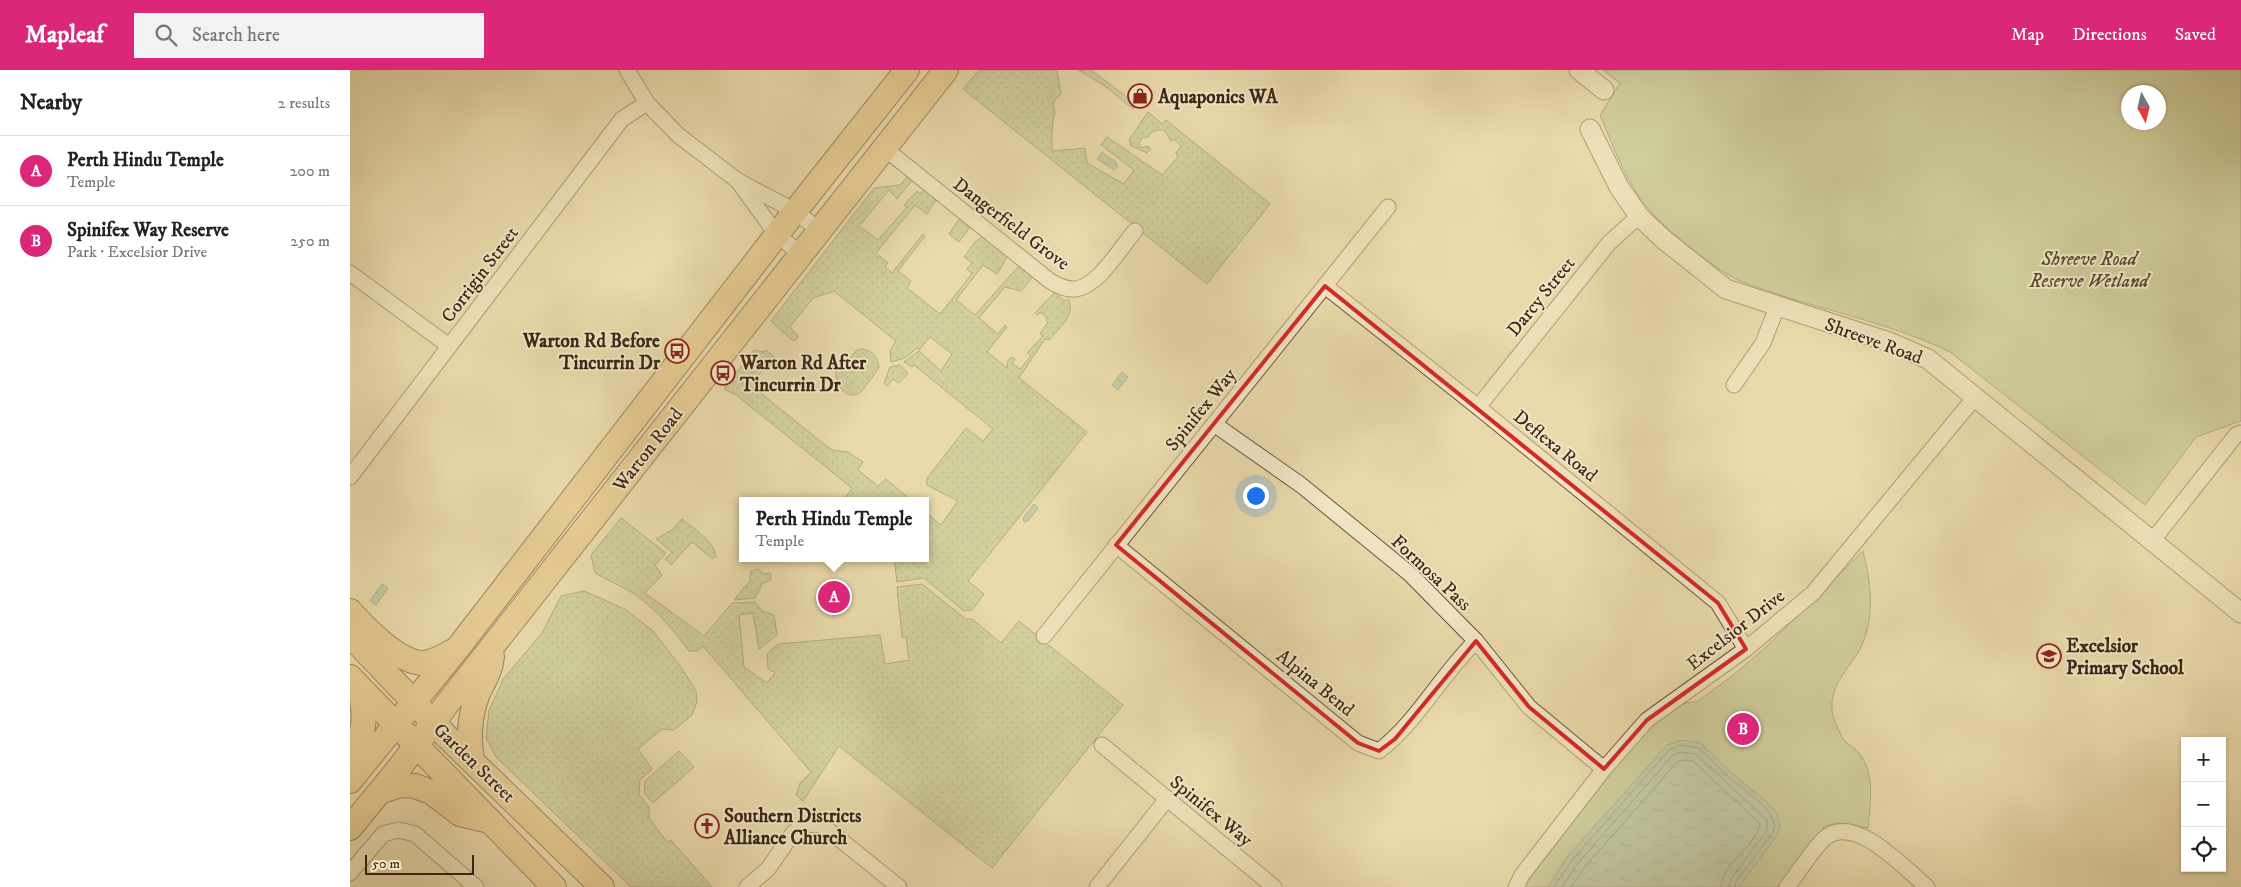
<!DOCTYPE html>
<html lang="en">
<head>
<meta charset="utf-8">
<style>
  body { margin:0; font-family:"IM FELL DW Pica",serif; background:#f2f2f2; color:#222 }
  .controls { position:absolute; right:15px; bottom:15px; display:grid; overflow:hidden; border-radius:0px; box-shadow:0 1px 4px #0004 }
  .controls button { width:45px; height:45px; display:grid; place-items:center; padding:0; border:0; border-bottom:1px solid #e0e0e0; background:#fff; color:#222; font:25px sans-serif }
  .compass { position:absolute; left:1771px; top:15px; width:45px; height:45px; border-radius:50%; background:#fff; box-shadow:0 1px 4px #0004; rotate:172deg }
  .scale { position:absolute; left:15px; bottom:12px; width:109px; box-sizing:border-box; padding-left:5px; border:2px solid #3e2615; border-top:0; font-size:14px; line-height:18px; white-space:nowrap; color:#3e2615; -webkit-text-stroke:4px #f1e7c8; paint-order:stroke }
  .you { position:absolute; left:905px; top:425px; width:18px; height:18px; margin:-12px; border:4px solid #fff; border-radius:50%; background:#1a73e8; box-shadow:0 0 0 8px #1a73e833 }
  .badge { display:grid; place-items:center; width:32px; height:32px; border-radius:50%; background:#db2777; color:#fff; font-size:16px; font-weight:700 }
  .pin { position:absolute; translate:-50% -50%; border:2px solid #fff; box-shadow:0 1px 5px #0006 }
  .popup { position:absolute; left:389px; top:427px; width:190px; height:65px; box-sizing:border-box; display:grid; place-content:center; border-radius:0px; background:#fff; filter:drop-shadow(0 1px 4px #0005); font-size:16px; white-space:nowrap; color:#767676 }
  .popup b { font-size:19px; color:#222 }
  .popup::after { content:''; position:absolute; left:50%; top:100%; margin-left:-10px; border:10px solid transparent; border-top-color:#fff }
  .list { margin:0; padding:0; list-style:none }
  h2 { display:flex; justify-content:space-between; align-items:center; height:65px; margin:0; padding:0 20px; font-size:21px }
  h2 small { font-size:16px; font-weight:400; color:#767676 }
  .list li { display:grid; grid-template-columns:32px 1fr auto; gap:15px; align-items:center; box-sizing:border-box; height:70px; padding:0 20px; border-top:1px solid #e0e0e0 }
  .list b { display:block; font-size:19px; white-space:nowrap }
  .list p { margin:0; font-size:16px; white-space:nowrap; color:#767676 }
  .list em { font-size:16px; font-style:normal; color:#767676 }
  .icon { flex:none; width:28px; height:28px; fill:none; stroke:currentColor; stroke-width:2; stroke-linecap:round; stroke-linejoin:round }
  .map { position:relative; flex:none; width:1891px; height:817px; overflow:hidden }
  header { display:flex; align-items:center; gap:30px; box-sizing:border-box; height:70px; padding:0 25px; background:#db2777; color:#fff }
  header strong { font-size:24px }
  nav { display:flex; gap:28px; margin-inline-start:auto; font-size:18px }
  .search { width:350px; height:45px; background:#f2f2f2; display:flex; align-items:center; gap:12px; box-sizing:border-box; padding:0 18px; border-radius:0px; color:#767676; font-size:19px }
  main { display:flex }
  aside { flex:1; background:#fff }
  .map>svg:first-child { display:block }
  .grass { fill:url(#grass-dots); stroke:#787350 }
  .park { fill:#b3c08c; stroke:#787350; fill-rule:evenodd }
  .water { fill:url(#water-ripples); stroke:#757f6b }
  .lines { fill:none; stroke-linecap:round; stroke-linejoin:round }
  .shore { stroke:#6c705c; stroke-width:1 }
  .minor-casing { stroke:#69533a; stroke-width:17 }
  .tertiary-casing { stroke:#69533a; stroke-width:21 }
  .primary-casing { stroke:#3e2615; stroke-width:26 }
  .minor { stroke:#f1e7c8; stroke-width:15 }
  .tertiary { stroke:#f1e7c8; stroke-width:19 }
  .primary { stroke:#e5bd76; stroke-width:24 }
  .marked { fill:none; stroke:#d62828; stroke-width:4; stroke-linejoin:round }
  .labels { text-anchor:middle; stroke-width:4; stroke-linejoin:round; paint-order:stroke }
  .poi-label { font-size:19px; font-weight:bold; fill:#3e2615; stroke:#f1e7c8; text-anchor:start }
  .street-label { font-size:19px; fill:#3e2615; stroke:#f1e7c8 }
  .park-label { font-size:19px; font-style:italic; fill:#5b4c33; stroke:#f1e7c8 }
</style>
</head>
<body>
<header>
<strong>Mapleaf</strong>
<div class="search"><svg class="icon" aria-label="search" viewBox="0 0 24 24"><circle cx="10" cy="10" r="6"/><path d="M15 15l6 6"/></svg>Search here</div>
<nav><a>Map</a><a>Directions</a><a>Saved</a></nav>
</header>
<main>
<aside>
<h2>Nearby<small>2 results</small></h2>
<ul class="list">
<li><span class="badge">A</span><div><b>Perth Hindu Temple</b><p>Temple</p></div><em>200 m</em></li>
<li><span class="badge">B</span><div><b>Spinifex Way Reserve</b><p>Park · Excelsior Drive</p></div><em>250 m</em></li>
</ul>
</aside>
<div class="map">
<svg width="1891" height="817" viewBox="0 0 1891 817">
  <defs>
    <pattern id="grass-dots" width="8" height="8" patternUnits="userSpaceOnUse" patternTransform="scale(1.25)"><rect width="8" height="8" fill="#b3c08c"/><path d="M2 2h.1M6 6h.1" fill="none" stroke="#939c71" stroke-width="1.8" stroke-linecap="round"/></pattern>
    <pattern id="water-ripples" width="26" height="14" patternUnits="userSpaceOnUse" patternTransform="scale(1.25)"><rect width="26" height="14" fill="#99bba4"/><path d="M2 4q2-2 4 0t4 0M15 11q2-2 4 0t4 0" fill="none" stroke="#7e9884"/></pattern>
  </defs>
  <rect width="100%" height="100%" fill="#eadaab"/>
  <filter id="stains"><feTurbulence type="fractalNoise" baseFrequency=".004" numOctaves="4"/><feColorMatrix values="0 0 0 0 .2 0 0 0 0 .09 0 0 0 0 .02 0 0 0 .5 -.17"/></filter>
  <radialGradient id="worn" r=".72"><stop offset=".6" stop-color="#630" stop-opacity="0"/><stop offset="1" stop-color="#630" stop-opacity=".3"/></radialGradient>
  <g class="grass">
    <path d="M629,0h78l4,23 -8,10 2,11c-4,6 -3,28 -3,37l33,-3 2,15 37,21 10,-14 -33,-25 6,-8 55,38 16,-18 -2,-4 5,-7 -7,-7 -3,2 -6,-10c-8,-2 -13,-1 -17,6l-6,1 -3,5 2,5 7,-2 3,3 -4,4 -17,-8 1,-2 -2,-3 19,-28 14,12 4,-4 104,84 -63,80 -244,-195z"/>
    <path d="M728,0h13l45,34 -3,5 -28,-23z"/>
    <path d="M557,107l4,5 -14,17 -8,-9 -30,36 19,14 29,-33 -3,-2 13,-14 3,3 4,-4 12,10 -9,14 -12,-9 -39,48 12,10 -3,4 7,6 31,-39 2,2 -27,35 13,10 -4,7 33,26 32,-40 -5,-5 5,-6 -8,-6 11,-15 8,-6 24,21 -10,17 -14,-9 -27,35 19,15 44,-49 12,9v4l-10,12 -16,-4 -26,31 19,16 7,-9 2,2 -20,25 20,16 1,-8 4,-3 3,2 -3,4 8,6 11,-13 -4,-3 16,-17 -3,-2 8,-12 -2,-2 1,-2 -7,-6 -2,3 -3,-2 19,-20 6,1 -1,3 6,4 3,-2c9,15 -10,30 -19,41l-4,-1 -26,39 68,54 -119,149 16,13 -12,16 -8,1 -40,-33 -27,4 -3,-24h31v-46l16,13 17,-24 -31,-16v-7l39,-50 17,13 10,-12 -79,-64 -2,2 -8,-5 15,-11 22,20 11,-17 -22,-17 -11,13 -2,-2 -12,10 -14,4 -1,-12 6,-9 -62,-50 -21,7 -23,29 8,9 -2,4 -3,1 -22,-20 103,-133 26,-3z"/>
    <path d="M610,148l10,9 -11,15 -10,-8z"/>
    <path d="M513,279c11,3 14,7 16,19 -2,2 -16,22 -18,24 -14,10 -26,-7 -25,-20l21,-22z"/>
    <path d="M404,280l9,2 3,-2 11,9 -1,2c-9,3 -18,13 -22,23l3,6 68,55 8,5 15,2 15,10 -5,8 20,16 8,-7 26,22h-69l9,-13 -116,-93 -12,-6z"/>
    <path d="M550,295l8,8 -9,10 -6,-4 -6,7 -3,-3 6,-16z"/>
    <path d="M271,448l45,35 -11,12 7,10 -17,18 59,43 28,-33 23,-1 7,9 12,4 3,20 -18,14 -6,-36 -14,2 5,52 23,16 8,-10 -7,-4 -1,-15 11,-10 102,-9 5,29 24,-4 -3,-23h-4l-5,-50 25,-3 44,35h6l29,24 18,-22 104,84 -131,163 -153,-122 -36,55 -7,-6 4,-12 11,-11 -108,-126 -5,5h-9c-16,-22 -33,-42 -56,-58 -12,-7 -26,-13 -38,-20l-4,-18z"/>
    <path d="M332,449c12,10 31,21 34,37l-3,3 -21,-17 -21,23 -6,-6 7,-7 -16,-13 16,-9z"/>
    <path d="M408,499l6,5 6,-1 1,7 -9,4 -7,14 -21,2 16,-19 1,-10z"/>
    <path d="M234,521l41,18 28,22 28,36 15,24 1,11 -5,13 -18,15 -12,-1 -24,20 14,20 -12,11 -1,15 10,12v11l18,24 4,-2 41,47h-81l-135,-130 -10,-19 3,-28 15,-32 38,-45 19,-37z"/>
    <path d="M329,681l15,16 -41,36 -9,-10 1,-12z"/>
  </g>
  <g class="park">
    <path d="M1253,0h638v351l-45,16 -51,68 -195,-153c-68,-33 -142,-44 -212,-72 -18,-7 -74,-52 -87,-68 -24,-27 -37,-64 -51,-97l20,-32zM1778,22h30v30h-30z"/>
    <path d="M1513,481c8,31 12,63 -1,94 -10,22 -32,37 -30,64 0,8 8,26 13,32 5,5 13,9 17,16 13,20 8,48 6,71l-29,-5 -14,3 -48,61h-257l41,-59 94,-109 31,-16 12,-2 34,-25 35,-30z"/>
  </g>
  <g class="water">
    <path d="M752,82l14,10 1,4 -3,4 -17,-11z"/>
    <path d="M772,302l6,5 -10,13 -6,-5z"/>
    <path d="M684,434l4,4 -10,13 -4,1 -1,-4z"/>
    <path d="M32,514l6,4 -12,17 -6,-4z"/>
    <path d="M1331,670l20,3 28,28 38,31 10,12 3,12 -3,9 -38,52h-191l20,-31 99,-111z"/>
  </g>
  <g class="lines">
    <g class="shore">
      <path d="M1204,817l19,-28 96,-109 12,-5 18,3 27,27 38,31 8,11 3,9 -2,6 -37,50 -1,5"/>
      <path d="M1212,817l16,-24 95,-108 9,-3 14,2 71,66v10l-36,49 -2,8"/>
      <path d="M1221,817l13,-19 93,-106 6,-2 10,1 67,63c-4,23 -38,38 -39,63"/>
    </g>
    <g class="minor-casing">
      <g id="minor">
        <path d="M277,0l20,33 31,32 60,46 57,30 24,19"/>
        <path d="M534,78l166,133c7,4 16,9 25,8 23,-2 46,-42 60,-58"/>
        <path d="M390,114l37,51 24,19"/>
        <path d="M0,203l99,73"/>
        <path d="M975,216l153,121 240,196 28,46"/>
        <path d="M1384,315l29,-42 14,-36"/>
        <path d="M1128,337l131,-164 30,-27"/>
        <path d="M864,354l87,61 109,89 66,67 53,66 75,62"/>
        <path d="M0,407l272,-358 25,-16"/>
        <path d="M1803,470l83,-105 5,-2"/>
        <path d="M766,475l242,198 21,8c38,-29 62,-76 97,-110"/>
        <path d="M694,566l344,-429"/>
        <path d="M752,675l172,142"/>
        <path d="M0,803l33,-39 16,-4 16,4 61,53"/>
        <path d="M397,817l21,-18 25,-36 13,-9 16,1 77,62"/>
        <path d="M747,817l70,-88"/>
        <path d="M1166,817l6,-12 82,-106 43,-49 99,-71 67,-56 163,-197"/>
        <path d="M1437,817c11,-14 25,-37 38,-49 30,-25 79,30 102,49"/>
      </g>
    </g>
    <g class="tertiary-casing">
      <g id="tertiary">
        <path d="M1229,0l25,20"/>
        <path d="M1240,59l29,58 20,29 24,23 63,50 163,53 39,17 313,254"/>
      </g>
    </g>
    <g class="primary-casing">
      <g id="primary">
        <path d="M0,541c15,17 50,53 74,52 10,-1 20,-7 29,-12"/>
        <path d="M0,565l96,101 156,151"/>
        <path d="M0,607l204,210"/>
        <path d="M0,688c16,-25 16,-42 10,-70"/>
        <path d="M122,689c-4,-22 -2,-45 6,-66 6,-12 13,-23 14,-37"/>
        <path d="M0,711l107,-132 332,-430 118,-149"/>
        <path d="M30,722l20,-7 15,1 16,6 29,22 30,7"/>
        <path d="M0,758l50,-61 47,-63 499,-634"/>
      </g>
    </g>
    <use href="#minor" class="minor"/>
    <use href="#tertiary" class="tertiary"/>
    <use href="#primary" class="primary"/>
  </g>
  <path d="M0 0H1891V817H0ZM975,216l393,317 28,46 -99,71 -43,49 -75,-62 -53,-66 -81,98 -16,12 -21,-8 -242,-198z" fill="#eadaab" fill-opacity=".55" fill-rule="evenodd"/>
  <path class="marked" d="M975,216l393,317 28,46 -99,71 -43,49 -75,-62 -53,-66 -81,98 -16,12 -21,-8 -242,-198z"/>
  <defs>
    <g id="shop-ring" transform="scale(1.25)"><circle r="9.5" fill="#f1e7c8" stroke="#8f2418" stroke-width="1.5"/><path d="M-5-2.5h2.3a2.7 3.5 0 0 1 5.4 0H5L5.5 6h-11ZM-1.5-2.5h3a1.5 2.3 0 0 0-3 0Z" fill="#8f2418"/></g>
    <g id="bus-ring" transform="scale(1.25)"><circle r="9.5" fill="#f1e7c8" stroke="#8f2418" stroke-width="1.5"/><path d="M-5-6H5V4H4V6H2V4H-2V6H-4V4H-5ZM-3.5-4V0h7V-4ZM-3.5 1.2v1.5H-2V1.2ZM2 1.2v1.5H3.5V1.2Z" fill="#8f2418"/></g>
    <g id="school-ring" transform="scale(1.25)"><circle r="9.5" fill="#f1e7c8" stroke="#8f2418" stroke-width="1.5"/><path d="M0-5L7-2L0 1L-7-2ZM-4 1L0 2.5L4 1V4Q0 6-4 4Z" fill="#8f2418"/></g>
    <g id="church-ring" transform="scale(1.25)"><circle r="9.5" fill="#f1e7c8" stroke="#8f2418" stroke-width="1.5"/><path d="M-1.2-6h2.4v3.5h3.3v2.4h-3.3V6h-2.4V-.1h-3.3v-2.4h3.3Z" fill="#8f2418"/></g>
  </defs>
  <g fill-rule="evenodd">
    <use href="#shop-ring" x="790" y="26"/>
    <use href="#bus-ring" x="327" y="281"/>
    <use href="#bus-ring" x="373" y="303"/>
    <use href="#school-ring" x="1699" y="586"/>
    <use href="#church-ring" x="357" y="756"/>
  </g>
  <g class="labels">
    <g class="poi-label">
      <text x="808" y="33">Aquaponics WA</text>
      <text x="310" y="277" text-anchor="end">Warton Rd Before<tspan x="310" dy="22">Tincurrin Dr</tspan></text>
      <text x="390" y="299">Warton Rd After<tspan x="390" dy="22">Tincurrin Dr</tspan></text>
      <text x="1716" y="582">Excelsior<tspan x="1716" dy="22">Primary School</tspan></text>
      <text x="374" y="752">Southern Districts<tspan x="374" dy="22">Alliance Church</tspan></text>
    </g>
    <g class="street-label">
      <text transform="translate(662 153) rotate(37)" y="7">Dangerfield Grove</text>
      <text transform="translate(129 204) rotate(-53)" y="7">Corrigin Street</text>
      <text transform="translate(1190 226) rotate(-51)" y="7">Darcy Street</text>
      <text transform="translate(1524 270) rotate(20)" y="7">Shreeve Road</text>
      <text transform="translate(850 339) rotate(-51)" y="7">Spinifex Way</text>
      <text transform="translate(1206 375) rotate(39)" y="7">Deflexa Road</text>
      <text transform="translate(297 379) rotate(-52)" y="7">Warton Road</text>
      <text transform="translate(1082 502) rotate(43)" y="7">Formosa Pass</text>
      <text transform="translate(1385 559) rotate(-38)" y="7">Excelsior Drive</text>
      <text transform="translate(966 612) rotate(39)" y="7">Alpina Bend</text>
      <text transform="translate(125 692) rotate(44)" y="7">Garden Street</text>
      <text transform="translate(862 740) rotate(39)" y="7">Spinifex Way</text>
    </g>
    <g class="park-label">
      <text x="1739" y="195">Shreeve Road<tspan x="1739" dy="22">Reserve Wetland</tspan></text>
    </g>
  </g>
  <rect width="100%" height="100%" filter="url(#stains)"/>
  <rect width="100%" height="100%" fill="url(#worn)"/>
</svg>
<div class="controls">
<button>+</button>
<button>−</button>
<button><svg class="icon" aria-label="locate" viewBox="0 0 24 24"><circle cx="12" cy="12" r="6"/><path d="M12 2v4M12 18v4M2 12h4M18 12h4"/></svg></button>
</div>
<svg class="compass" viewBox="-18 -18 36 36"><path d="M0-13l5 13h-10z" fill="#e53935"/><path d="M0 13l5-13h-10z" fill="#767676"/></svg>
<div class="scale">50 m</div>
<div class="you"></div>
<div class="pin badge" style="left:484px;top:527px">A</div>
<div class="popup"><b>Perth Hindu Temple</b>Temple</div>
<div class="pin badge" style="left:1393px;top:659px">B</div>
</div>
</main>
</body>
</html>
